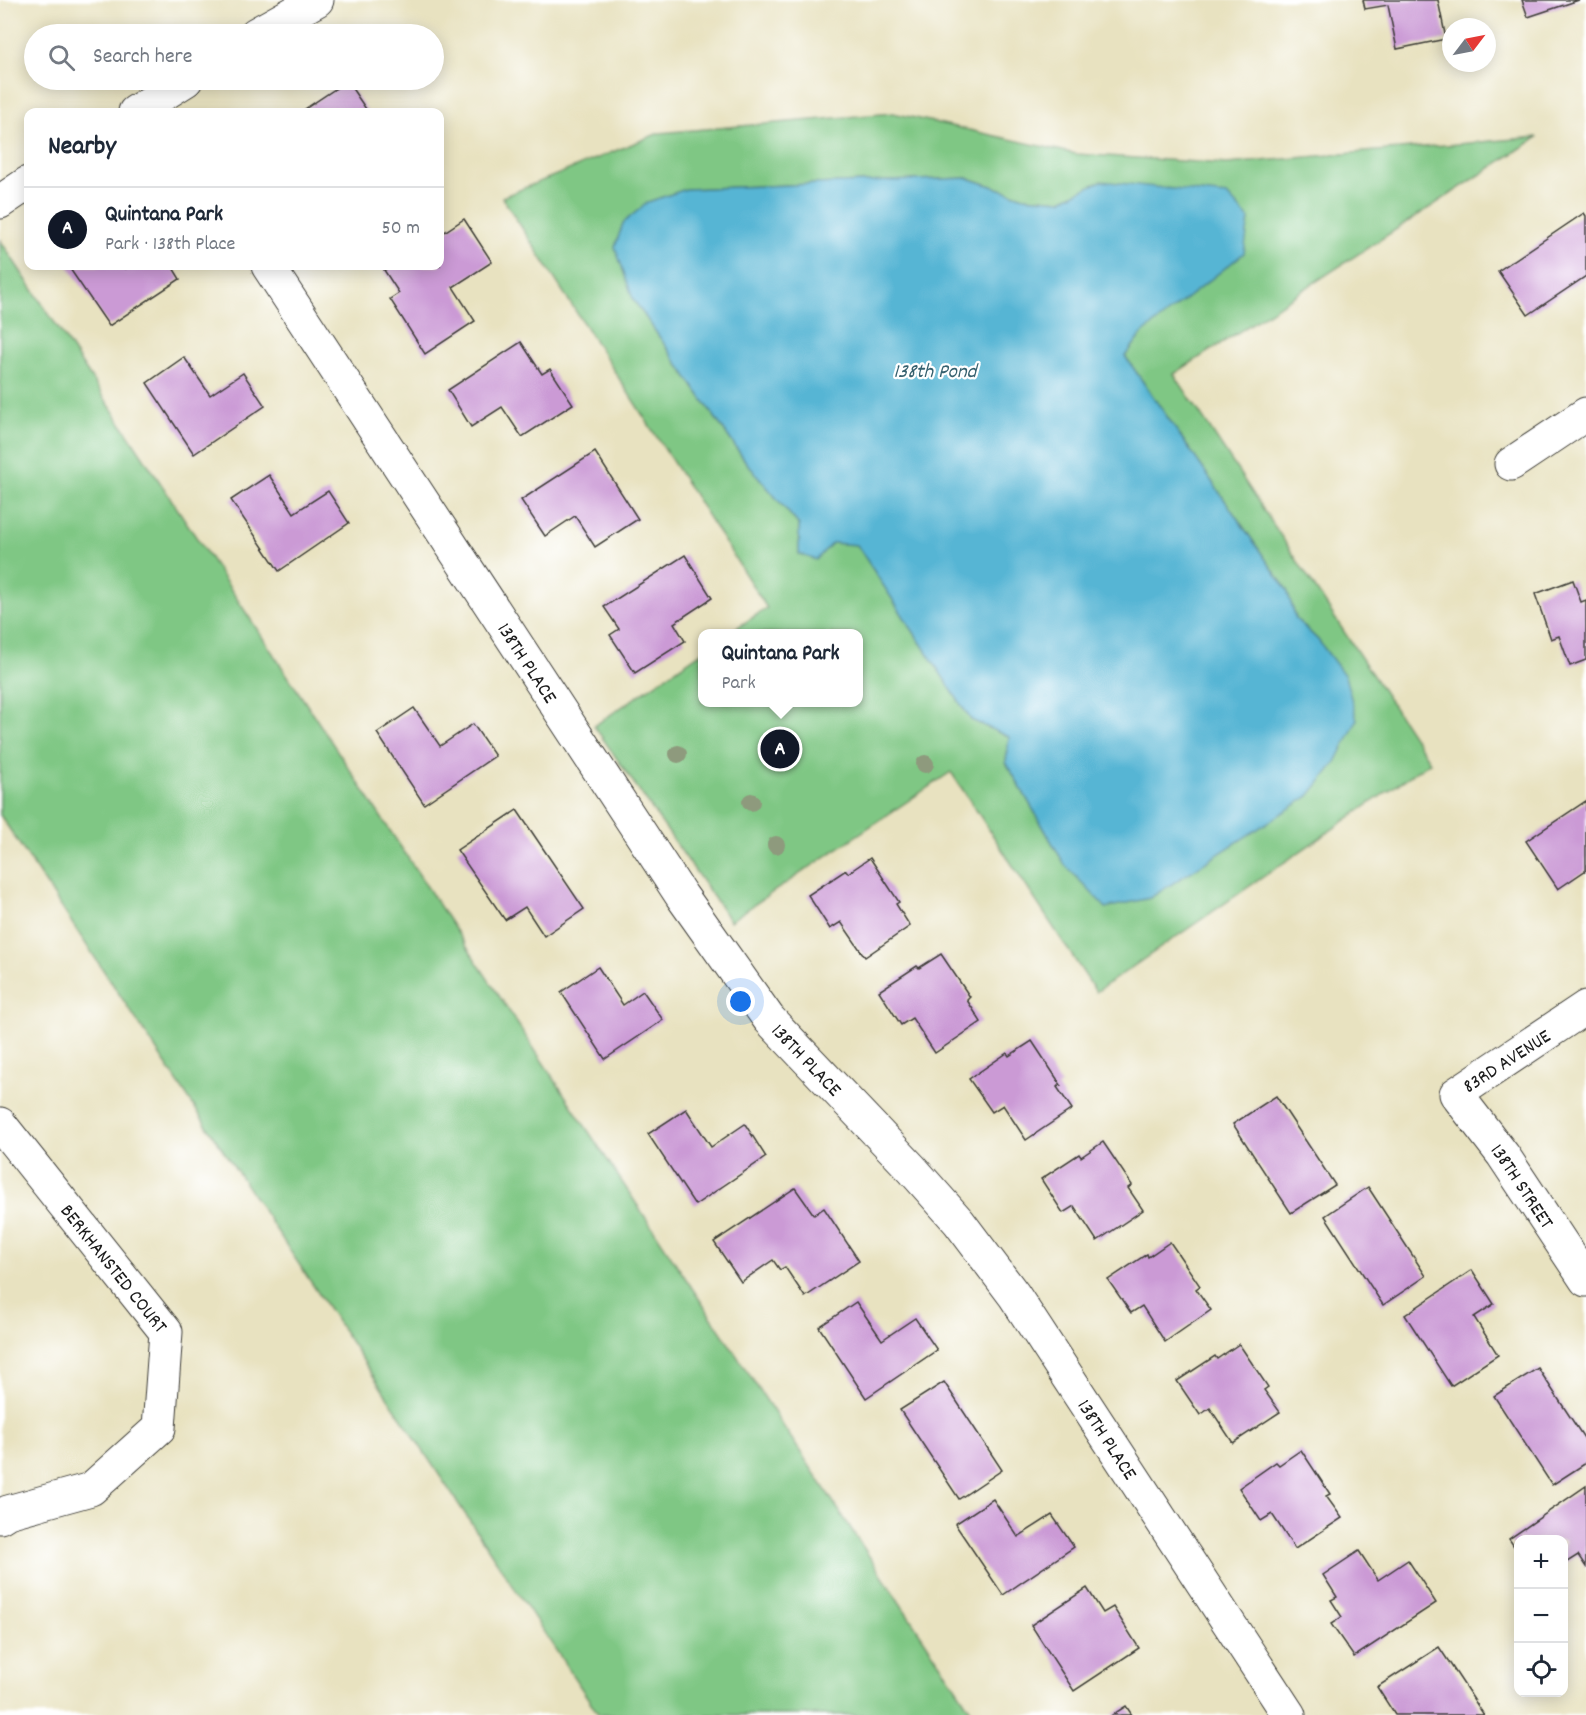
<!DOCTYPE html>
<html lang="en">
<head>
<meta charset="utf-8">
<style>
  body { margin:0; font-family:Dekko,sans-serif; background:#f6f6f7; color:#1f2937 }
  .controls { position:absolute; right:18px; bottom:18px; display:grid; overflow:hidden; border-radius:12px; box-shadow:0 3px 15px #0003 }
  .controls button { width:54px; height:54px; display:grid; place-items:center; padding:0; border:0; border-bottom:2px solid #e0e1e3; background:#fff; color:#1f2937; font:30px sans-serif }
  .compass { position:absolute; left:1442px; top:18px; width:54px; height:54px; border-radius:50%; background:#fff; box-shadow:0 3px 15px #0003; rotate:58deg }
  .you { position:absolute; left:741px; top:1002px; width:21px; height:21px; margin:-15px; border:4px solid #fff; border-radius:50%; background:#1a73e8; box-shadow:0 0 0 9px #1a73e833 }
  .badge { display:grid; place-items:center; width:39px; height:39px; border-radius:50%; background:#111827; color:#fff; font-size:20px; font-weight:700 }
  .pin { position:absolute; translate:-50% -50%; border:3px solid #fff; box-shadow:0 2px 6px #0006 }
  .popup { position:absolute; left:698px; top:629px; width:165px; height:78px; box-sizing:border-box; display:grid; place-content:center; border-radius:12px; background:#fff; filter:drop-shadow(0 2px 4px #0005); font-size:20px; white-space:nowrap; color:#747a83 }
  .popup b { font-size:22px; color:#1f2937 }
  .popup::after { content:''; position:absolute; left:50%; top:100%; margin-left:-12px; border:12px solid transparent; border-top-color:#fff }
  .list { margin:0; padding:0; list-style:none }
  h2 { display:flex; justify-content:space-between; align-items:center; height:78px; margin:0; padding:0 24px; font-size:26px }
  h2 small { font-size:20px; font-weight:400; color:#747a83 }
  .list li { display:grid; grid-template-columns:39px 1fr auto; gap:18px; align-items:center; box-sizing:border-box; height:84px; padding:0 24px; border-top:2px solid #e0e1e3 }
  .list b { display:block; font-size:22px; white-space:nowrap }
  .list p { margin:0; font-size:20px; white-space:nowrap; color:#747a83 }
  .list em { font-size:20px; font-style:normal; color:#747a83 }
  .icon { flex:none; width:33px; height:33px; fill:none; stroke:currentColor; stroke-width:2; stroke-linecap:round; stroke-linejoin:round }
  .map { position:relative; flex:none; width:1586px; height:1715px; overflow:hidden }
  .search { position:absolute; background:#fff; box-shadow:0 3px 15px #0003; left:24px; top:24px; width:420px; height:66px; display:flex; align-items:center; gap:15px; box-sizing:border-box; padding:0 21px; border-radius:33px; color:#747a83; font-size:22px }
  .panel { position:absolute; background:#fff; box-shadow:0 3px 15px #0003; left:24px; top:108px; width:420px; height:162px; border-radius:12px }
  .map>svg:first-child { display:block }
  .green { fill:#7fc784; stroke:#4e7250; stroke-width:1.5; fill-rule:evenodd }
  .water { fill:#56b5d4; stroke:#396878; stroke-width:1.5 }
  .building { fill:#cb9ad5 }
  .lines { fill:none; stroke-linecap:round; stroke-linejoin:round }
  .minor-casing { stroke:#3b3a35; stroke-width:35 }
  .minor { stroke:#fff; stroke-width:33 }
  .tree { fill:#8e9a7d }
  .labels { text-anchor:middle; stroke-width:4.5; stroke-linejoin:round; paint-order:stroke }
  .street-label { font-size:20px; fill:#1c1c1c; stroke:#fff }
  .water-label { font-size:21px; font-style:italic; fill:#36616f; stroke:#fff }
</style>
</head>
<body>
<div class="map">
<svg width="1586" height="1715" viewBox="0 0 1586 1715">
  <rect width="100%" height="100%" fill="#fff"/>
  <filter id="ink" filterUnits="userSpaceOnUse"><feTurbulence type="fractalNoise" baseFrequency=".0167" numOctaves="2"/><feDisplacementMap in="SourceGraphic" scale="12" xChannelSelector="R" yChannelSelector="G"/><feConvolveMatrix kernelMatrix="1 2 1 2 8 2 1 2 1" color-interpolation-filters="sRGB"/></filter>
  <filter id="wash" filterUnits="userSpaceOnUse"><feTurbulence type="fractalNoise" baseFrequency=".008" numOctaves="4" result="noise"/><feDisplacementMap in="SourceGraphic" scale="24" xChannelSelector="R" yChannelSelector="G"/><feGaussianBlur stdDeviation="1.35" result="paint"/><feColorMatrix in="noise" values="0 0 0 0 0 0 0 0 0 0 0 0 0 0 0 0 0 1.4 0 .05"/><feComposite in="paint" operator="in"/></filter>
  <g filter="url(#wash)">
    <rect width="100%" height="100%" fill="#e8e2c0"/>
    <g class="green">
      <path d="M893,113l183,41 151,10 311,-27 -364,237 256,388 -334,230 -145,-220 -221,149 -136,-195 108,-74v50h156v-68l-129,-1 38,-25 -265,-411 157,-64zM968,178l56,19 38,3 39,-19 42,152 -18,23 162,234 9,29 22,21 -253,225 -59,-103 3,-25 -38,-17 -114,-176 -25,-1 -33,11v-29l-53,-63 -113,-163 15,-97 39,-13z"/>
      <path d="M0,240l974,1475h-375l-599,-900z"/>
    </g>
    <path class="water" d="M968,178l56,19 37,3 40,-19 126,14 22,24 -5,34 -101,80 -18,23 162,234 9,29 22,21 27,36 12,44 -21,42 -27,34 -159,102 -44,10 -41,-43 -59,-103 3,-25 -38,-17 -114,-175 -25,-2 -16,17 -17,-6v-29l-53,-63 -113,-163 -18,-52 8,-24 25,-21 38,-13z"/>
    <g id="blocks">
      <g class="building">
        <path d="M1363,0h75l8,39 -49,10 -9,-44 -23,4z"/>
        <path d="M1522,0h57l-51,17z"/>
        <path d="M347,81l21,31h-61l-2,-3z"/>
        <path d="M1584,213l2,3v60l-58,39 -30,-44z"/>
        <path d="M464,219l28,43 -39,25 22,34 -50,33 -35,-55 9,-6 -15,-23 8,-4h48v-31z"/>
        <path d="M68,266h55l2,3 5,-3h42l8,13 -71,47z"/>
        <path d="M521,342l21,32 8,-5 23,35 -51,33 -20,-30 -31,20 -23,-37z"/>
        <path d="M184,357l26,38 33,-22 22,33 -71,48 -47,-71z"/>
        <path d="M595,452l43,67 -43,28 -20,-31 -30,20 -24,-36z"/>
        <path d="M269,475l25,38 34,-22 21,32 -70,48 -48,-71z"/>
        <path d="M685,555l27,43 -38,25 11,18 -50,32 -25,-38 9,-6 -15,-22z"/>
        <path d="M1573,580l8,22 5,-2v60l-16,6 -11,-30 -8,3 -16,-45z"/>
        <path d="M414,708l26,38 33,-22 22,32 -71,48 -47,-71z"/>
        <path d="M1586,801v69l-28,19 -32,-48z"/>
        <path d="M517,810l67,99 -40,27 -19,-29 -20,13 -48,-70z"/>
        <path d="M870,858l29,44 -3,2 14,22 -45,31 -24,-35 -11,7 -22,-34 38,-25 2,3z"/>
        <path d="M941,954l29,43 -3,3 14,22 -46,31 -23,-35 -11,7 -22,-34 38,-25 2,2z"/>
        <path d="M598,967l25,38 20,-14 20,29 -58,39 -44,-67z"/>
        <path d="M1032,1041l29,44 -4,2 15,22 -46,31 -23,-35 -11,7 -23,-33 38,-26 2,3z"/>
        <path d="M1276,1096l59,89 -44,28 -58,-89z"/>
        <path d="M686,1109l25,38 34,-23 21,33 -71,48 -47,-71z"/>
        <path d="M1103,1142l29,43 -4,3 15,22 -46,31 -23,-35 -11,7 -22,-34 38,-25 2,3z"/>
        <path d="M1368,1187l58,89 -43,29 -58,-89z"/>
        <path d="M795,1188l19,27 10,-7 35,53 -54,36 -20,-30 -5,3 -7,-10 -32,22 -27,-40z"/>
        <path d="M1170,1242l30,44 -4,3 15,21 -46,32 -23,-36 -11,7 -23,-33 39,-26 1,3z"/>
        <path d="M1472,1270l22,34 -20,13 24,38 -47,31 -46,-71z"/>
        <path d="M856,1302l26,38 33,-22 22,32 -71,48 -47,-71z"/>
        <path d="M1239,1344l29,43 -4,3 16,22 -47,31 -23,-35 -10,7 -23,-34 38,-25 2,3z"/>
        <path d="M1538,1368l48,73v22l-34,22 -58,-89z"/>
        <path d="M944,1382l58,88 -43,29 -59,-89z"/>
        <path d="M1301,1450l29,44 -4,2 16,22 -47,31 -23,-35 -11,7 -22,-33 37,-26 3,3z"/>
        <path d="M1586,1486v81l-8,-12 -14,9v-24h-46v12l-9,-13z"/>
        <path d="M993,1499l25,38 34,-22 22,32 -71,48 -48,-71z"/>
        <path d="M1359,1551l19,29 30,-20 28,43 -82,54 -23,-33 11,-7 -11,-17 6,-3 -14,-22z"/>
        <path d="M1087,1588l16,25 10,-6 26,41 -65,43 -43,-66z"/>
        <path d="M1439,1647l45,68h-89l-18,-28z"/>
        <path d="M1126,1706l6,9h-20z"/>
      </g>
    </g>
  </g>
  <g filter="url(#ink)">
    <use href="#blocks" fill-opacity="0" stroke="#3b3a35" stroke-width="1.5"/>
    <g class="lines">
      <g class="minor-casing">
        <g id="minor">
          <path d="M256,34l61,-34"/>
          <path d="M135,112l51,-32"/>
          <path d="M0,202l28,-19"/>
          <path id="s1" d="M268,266l413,629 88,124 143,150 47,53 55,73 275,420"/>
          <path d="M1511,464l75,-50"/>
          <path id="s2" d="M1586,1007l-130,87 47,61 83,125"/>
          <path id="s3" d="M0,1124l166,208 -7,96 -68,61 -83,23 -8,5"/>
        </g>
      </g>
      <use href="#minor" class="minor"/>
    </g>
    <g class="tree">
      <circle cx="678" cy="754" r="9"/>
      <circle cx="925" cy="764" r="9"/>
      <circle cx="751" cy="802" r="9"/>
      <circle cx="776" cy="845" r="9"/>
    </g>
  </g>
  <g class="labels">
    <g class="street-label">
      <text dy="7" stroke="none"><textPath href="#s1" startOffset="474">138TH PLACE</textPath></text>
      <text dy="7" stroke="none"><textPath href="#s1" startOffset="960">138TH PLACE</textPath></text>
      <text transform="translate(1506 1060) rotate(-33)" y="7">83RD AVENUE</text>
      <text dy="7" stroke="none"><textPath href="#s2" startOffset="270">138TH STREET</textPath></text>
      <text dy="7" stroke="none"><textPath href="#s3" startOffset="184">BERKHANSTED COURT</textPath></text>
      <text dy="7" stroke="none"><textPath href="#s1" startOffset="1446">138TH PLACE</textPath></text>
    </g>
    <g class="water-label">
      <text x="935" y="377">138th Pond</text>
    </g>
  </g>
</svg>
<div class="controls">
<button>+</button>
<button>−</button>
<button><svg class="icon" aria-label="locate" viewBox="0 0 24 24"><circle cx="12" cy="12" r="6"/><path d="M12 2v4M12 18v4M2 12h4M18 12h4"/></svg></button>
</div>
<svg class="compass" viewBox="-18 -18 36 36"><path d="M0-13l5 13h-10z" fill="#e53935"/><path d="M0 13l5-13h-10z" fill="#747a83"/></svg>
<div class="you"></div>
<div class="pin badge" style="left:780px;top:749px">A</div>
<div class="popup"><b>Quintana Park</b>Park</div>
<div class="search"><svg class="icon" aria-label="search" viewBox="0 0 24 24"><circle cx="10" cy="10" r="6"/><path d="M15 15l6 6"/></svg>Search here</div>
<section class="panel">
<h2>Nearby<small></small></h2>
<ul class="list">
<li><span class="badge">A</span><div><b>Quintana Park</b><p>Park · 138th Place</p></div><em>50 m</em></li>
</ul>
</section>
</div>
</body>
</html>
